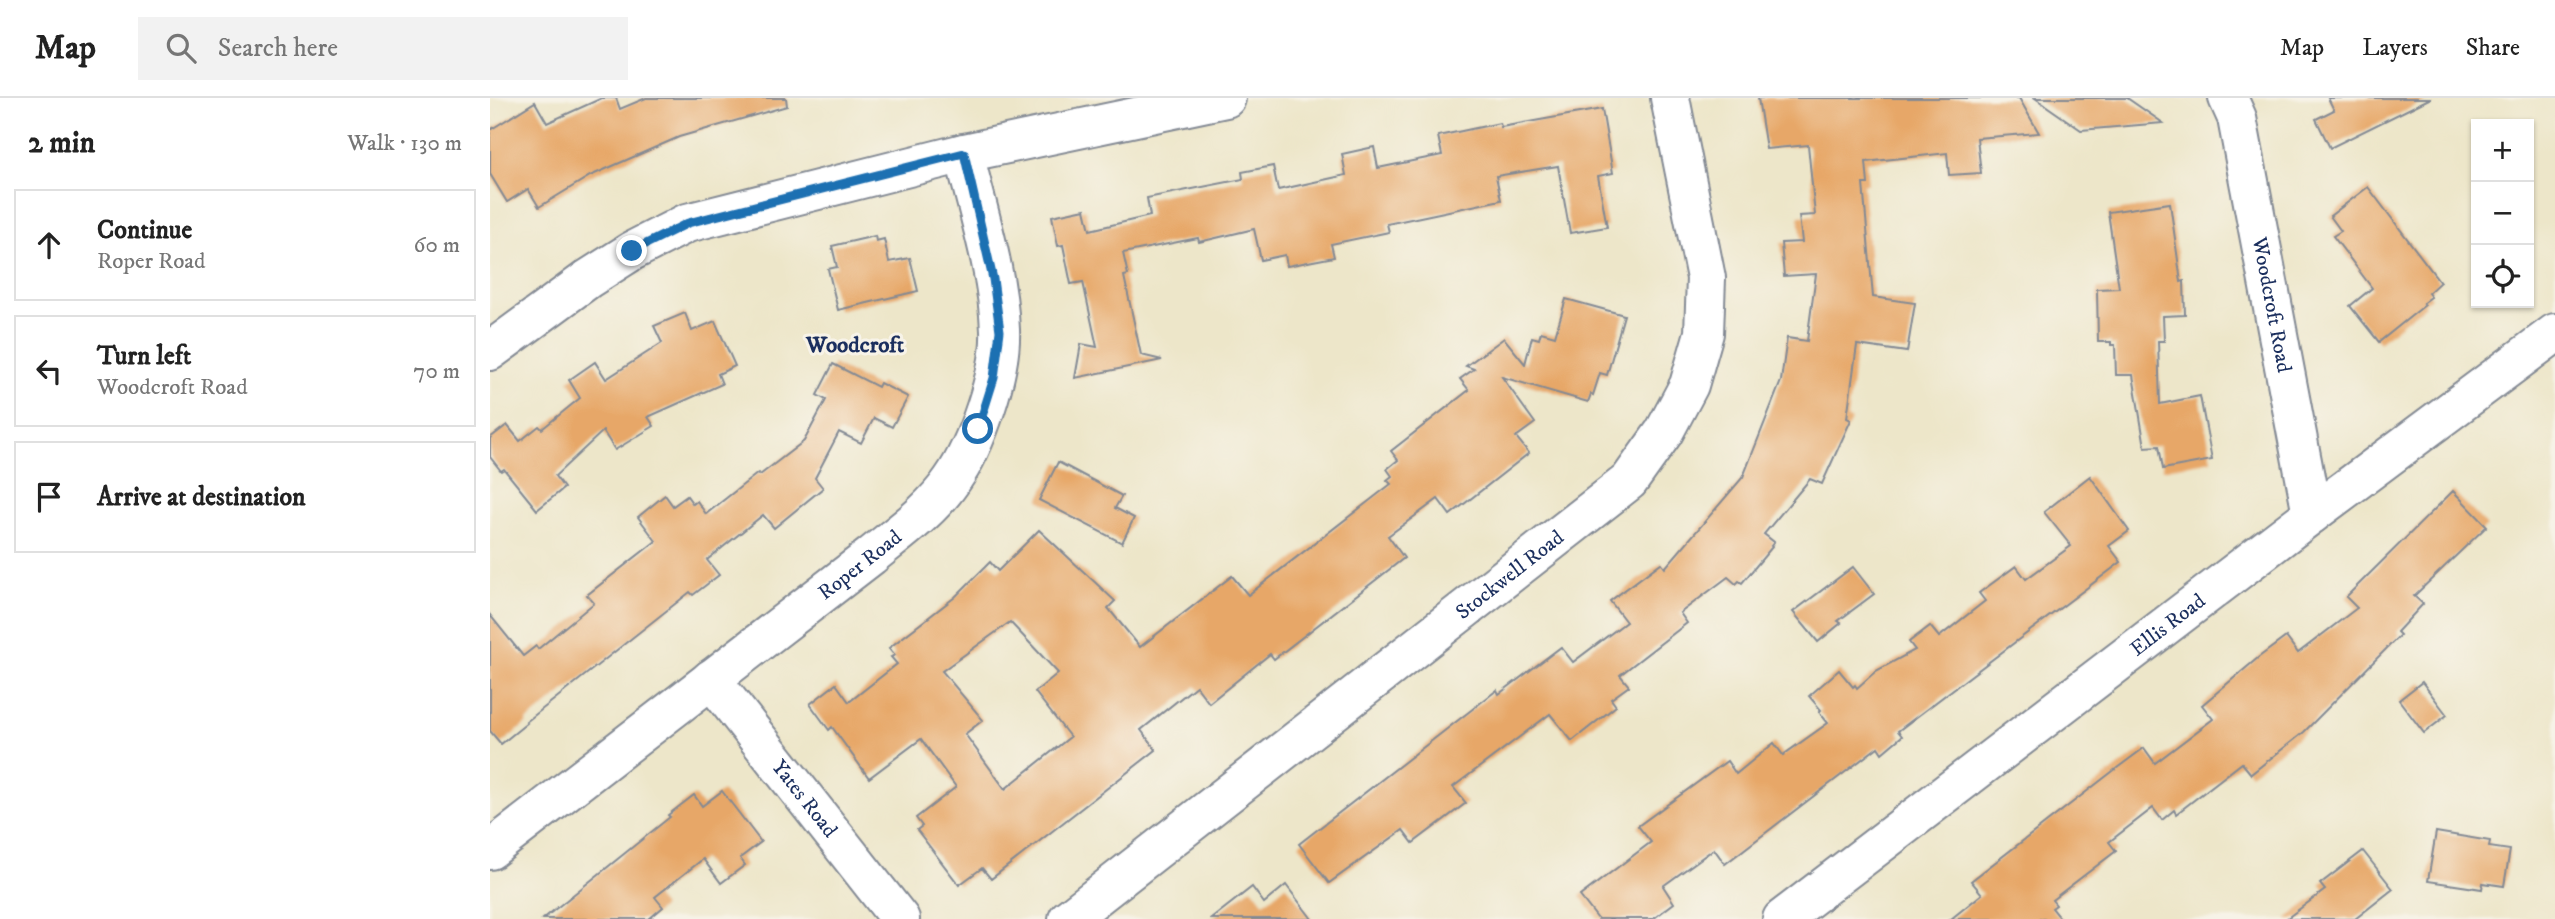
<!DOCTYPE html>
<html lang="en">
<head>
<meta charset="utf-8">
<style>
  body { margin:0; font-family:"IM FELL DW Pica",serif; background:#f2f2f2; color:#222 }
  .controls { position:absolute; right:21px; top:21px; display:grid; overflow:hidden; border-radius:0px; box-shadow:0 2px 5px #0004 }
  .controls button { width:63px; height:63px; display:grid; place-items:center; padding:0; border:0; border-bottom:2px solid #e0e0e0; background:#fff; color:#222; font:35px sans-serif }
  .stop { position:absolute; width:21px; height:21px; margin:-16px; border:5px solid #1f6fb2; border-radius:50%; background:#fff }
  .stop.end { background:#1f6fb2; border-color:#fff; box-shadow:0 2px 7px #0008 }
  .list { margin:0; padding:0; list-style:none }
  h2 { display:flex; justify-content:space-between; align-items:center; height:91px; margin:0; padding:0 28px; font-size:30px }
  h2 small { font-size:23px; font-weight:400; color:#767676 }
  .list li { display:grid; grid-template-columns:46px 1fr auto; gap:21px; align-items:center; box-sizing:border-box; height:112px; margin:0 14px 14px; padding:0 14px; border:2px solid #e0e0e0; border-radius:0px }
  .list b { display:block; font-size:26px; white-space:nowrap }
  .list p { margin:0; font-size:23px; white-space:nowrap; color:#767676 }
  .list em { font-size:23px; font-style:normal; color:#767676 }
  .icon { flex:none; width:38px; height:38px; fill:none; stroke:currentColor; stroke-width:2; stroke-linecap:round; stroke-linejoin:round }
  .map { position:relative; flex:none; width:2065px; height:821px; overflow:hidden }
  header { display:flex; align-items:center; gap:42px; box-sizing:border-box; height:98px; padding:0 35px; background:#fff; border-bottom:2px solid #e0e0e0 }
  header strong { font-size:33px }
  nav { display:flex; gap:38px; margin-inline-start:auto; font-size:24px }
  .search { width:490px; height:63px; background:#f2f2f2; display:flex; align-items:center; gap:18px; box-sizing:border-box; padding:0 24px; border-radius:0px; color:#767676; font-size:26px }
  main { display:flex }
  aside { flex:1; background:#fff }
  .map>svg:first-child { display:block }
  .building { fill:#e7a768; fill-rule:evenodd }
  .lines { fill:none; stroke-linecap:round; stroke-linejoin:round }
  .minor-casing { stroke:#848a94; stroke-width:42 }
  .minor { stroke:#fff; stroke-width:38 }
  .route { stroke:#1f6fb2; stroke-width:9 }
  .labels { text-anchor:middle; stroke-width:6; stroke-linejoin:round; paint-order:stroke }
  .street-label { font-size:21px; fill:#1b2f5e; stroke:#f7f3e8 }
  .neighbourhood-label { font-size:23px; font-weight:bold; fill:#1b2f5e; stroke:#f7f3e8 }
</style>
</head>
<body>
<header>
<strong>Map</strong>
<div class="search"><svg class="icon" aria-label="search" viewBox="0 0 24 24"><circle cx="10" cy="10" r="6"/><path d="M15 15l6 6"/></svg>Search here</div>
<nav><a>Map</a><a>Layers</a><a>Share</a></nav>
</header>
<main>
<aside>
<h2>2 min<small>Walk · 130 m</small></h2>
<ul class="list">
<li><svg class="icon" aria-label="ahead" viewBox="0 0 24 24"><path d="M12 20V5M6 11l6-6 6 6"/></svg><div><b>Continue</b><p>Roper Road</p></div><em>60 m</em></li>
<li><svg class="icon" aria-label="left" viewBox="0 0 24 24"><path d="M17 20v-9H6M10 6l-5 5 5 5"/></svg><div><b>Turn left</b><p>Woodcroft Road</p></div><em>70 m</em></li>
<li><svg class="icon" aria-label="arrive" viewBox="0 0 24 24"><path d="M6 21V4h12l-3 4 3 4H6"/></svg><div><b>Arrive at destination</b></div></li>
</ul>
</aside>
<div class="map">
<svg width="2065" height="821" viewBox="0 0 2065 821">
  <rect width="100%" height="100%" fill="#f7f3e8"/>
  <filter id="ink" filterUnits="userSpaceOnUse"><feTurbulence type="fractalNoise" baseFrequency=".0143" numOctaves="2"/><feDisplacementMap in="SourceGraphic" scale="14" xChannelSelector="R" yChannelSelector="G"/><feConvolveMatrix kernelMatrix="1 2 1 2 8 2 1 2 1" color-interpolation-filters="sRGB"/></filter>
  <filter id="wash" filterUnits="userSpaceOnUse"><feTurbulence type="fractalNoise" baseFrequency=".00686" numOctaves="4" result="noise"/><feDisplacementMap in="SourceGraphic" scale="28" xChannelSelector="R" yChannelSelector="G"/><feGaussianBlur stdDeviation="1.57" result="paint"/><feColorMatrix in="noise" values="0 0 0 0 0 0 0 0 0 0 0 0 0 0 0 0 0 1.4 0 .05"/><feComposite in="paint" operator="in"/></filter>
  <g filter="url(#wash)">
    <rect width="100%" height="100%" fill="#ede6c9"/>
    <g id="blocks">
      <g class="building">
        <path d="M112,0h14l4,11 26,-11h140l1,8 -108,31 -89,39 -51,31 -11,-18 -21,13 -17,-28v-44l45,-28 12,21z"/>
        <path d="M1268,0h261l20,35 -62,5 4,35 -32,2 -2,-22 -81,9 2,22h-5l10,113 42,6 -8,49 -50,-7 -10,73 4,2 -29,64 -12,-5 -46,55 10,8 -3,4 1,1 -30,36 -3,-2 -3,3 -8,-7 -48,36 7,10 -67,52 9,11 -18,13 5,7 -44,35 -22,-27 -97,73 13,16 -53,40 -10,-13 -74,53 -30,-39 198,-154 2,4 62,-47 12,15 53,-40 -16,-21 51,-38 4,5 78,-91 38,-96 6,-43 20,3 9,-67 -32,2 -3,-33 21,-1 -3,-26 16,-1 -7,-70 -42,4z"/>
        <path d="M1545,0h92l36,25 -82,7z"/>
        <path d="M1838,0h103l-101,50 -14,-29 18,-9z"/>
        <path d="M1112,11l11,64 -15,3 9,51 -37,6 -12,-67 -62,10 5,24 -114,24 2,8 -58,12 3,13 -47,9 -2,-11 -24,5 -7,-31 -55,13 -1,-4 -75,15 5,22 -4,1 17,79 21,5 -87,18 6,-34 16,3 -14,-65 -12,2 -8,-39 -5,1 -6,-30 33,-7 5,21 60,-14 -3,-18 96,-19 -1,-7 31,-6 5,24 68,-15 -4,-21 32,-7 4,21 64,-13 -4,-19 62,-13 1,4z"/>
        <path d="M1878,89l72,95 -12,11 3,4 -8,6 2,2 -46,37 -29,-36 22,-18 -39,-52 8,-5 -11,-15z"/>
        <path d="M1680,105l11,79 3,-1 1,34 -22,1 1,25h-6l2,63 40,-8 12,64 -49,9 -4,-23 -14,1 -12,-72h-17l-1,-30h-4v-3h-13l-1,-53 22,-1 -11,-76z"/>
        <path d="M385,138l1,5 8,-2 5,23 21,-4 8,33 -80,19 -10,-41 9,-2 -5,-21z"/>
        <path d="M1076,201l58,16 -17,60 -7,-2 -7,22 -2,-1 -3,8 -86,-25 33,46 -19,14 13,16 -79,62 -12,-16 -50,37 16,22 -130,101 -4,-5 -61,49 -13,-17 -55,44 15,20 -165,129 -9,-11 -23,17 -42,-55 5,-4 -6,-8 40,-31 -35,-48 -52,39 -37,-51 -3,3 -19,-26 26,-20 13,18 48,-38 -6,-7 4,-2 -6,-7 66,-51 35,-35 8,9 41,-41 76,71 -7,7 32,39 92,-71 16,19 143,-111 -4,-4 5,-4 -5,-7 11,-9 -7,-9 78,-61 -9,-11 14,-10 -8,-3 38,-28 21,26 7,-27 7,2 2,-7 14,4zM520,524l48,51 -23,19 35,45 -65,52 -40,-55 18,-14 -41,-49z"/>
        <path d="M195,215l7,18 23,-10 20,45 -17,8 4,10 -74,33 6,9 -39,24 -12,-19 -48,45 9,12 -27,22 -33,-41 -3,2 -11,-14v-19l17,-13 13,16 19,-15 3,3 38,-31 -11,-18 26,-18 11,17 56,-36 -8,-17z"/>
        <path d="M343,266l45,23 2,-4 28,14 -16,30 -18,-9 -13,25 -22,-11 -24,46 8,10 -49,40 -11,-13 -56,45 12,15 -26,20 -3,-3 -164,130 1,1 -26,21 -11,-13v-116l33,41 13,-10 2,3 56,-46 -7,-8 69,-54 -18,-24 27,-22 8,11 14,-10 6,8 4,-3 9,13 52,-41 2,2 44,-34 22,-41 -9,-5z"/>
        <path d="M568,364l64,34 -7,12 19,10 -12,25 -83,-43z"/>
        <path d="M1600,378l39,55 -20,15 12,16 -223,169 4,5 -20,17 -4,-6 -153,117 -11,-15 -51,37 11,17 -21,16h-55l-18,-23 71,-54 -13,-16 89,-65 9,13 38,-31 9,12 45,-32 -9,-11 2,-2 -12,-14 30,-26 14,17 2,-2 2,3 19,-17 39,-21 -6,-8 21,-16 9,11 46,-36 -6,-8 37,-27 10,13 45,-33 -27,-34z"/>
        <path d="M1963,393l34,35 -73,70 9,8 -26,28 3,3 -96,97 -53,42 -9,-11 -66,51 -2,-4 -12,10 -9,-12 -44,34 7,9 -64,49 4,5 -4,3 9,11h-110l31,-25 -11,-13 146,-113 27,-20 11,15 58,-44 -11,-14 57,-48 27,-20 12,16 59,-45 -11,-11z"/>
        <path d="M1363,469l21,27 -36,27 3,2 -23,19 -25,-30z"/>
        <path d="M1932,584l25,33 -23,18 -25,-33z"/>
        <path d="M232,693l39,51 -21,16 5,7 -24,18 -18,-24 -48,38 8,10 -14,12h-106l127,-102 -2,-2 26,-20 8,11z"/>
        <path d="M1946,734l54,9 -1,6 21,3 -6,36 -21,-3 -1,6 -54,-8z"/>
        <path d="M1873,753l30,38 -38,30h-69l39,-29 -5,-6z"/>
        <path d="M796,787l26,34h-101l41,-32 12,16z"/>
      </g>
    </g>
  </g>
  <g filter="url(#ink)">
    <use href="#blocks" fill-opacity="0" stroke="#848a94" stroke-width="2"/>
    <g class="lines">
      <g class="minor-casing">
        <g id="minor">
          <path id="s1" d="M1738,0l9,20 75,396"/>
          <path d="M0,253l98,-72 44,-28 55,-28 277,-70 262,-55"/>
          <path id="s2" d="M221,581l189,240"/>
          <path id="s3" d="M0,752l381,-294c28,-23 60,-45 81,-76 24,-34 50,-108 48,-150 -2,-58 -23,-121 -36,-177"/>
          <path id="s4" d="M578,821l561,-438 35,-49 25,-47 15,-52 2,-55 -36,-180"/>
          <path id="s5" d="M1292,821l530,-405 243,-181"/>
        </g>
      </g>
      <use href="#minor" class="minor"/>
    </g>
  </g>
  <g class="lines" filter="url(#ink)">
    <path class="route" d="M142,153l56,-28 276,-70 29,126 7,52 -6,47 -16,51"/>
  </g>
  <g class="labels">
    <g class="street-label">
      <text dy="7" stroke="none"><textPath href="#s1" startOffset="212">Woodcroft Road</textPath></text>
      <text dy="7" stroke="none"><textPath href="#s3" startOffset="467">Roper Road</textPath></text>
      <text dy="7" stroke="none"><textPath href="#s4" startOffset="560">Stockwell Road</textPath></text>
      <text dy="7" stroke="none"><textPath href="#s5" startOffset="485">Ellis Road</textPath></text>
      <text dy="7" stroke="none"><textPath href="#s2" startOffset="152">Yates Road</textPath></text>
    </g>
    <g class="neighbourhood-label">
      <text x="365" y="254">Woodcroft</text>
    </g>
  </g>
</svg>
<div class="controls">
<button>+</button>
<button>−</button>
<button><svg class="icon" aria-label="locate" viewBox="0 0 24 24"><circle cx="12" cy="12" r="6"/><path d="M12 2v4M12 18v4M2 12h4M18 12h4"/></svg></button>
</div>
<div class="stop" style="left:488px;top:331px"></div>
<div class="stop end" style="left:142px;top:153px"></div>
</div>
</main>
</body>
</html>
